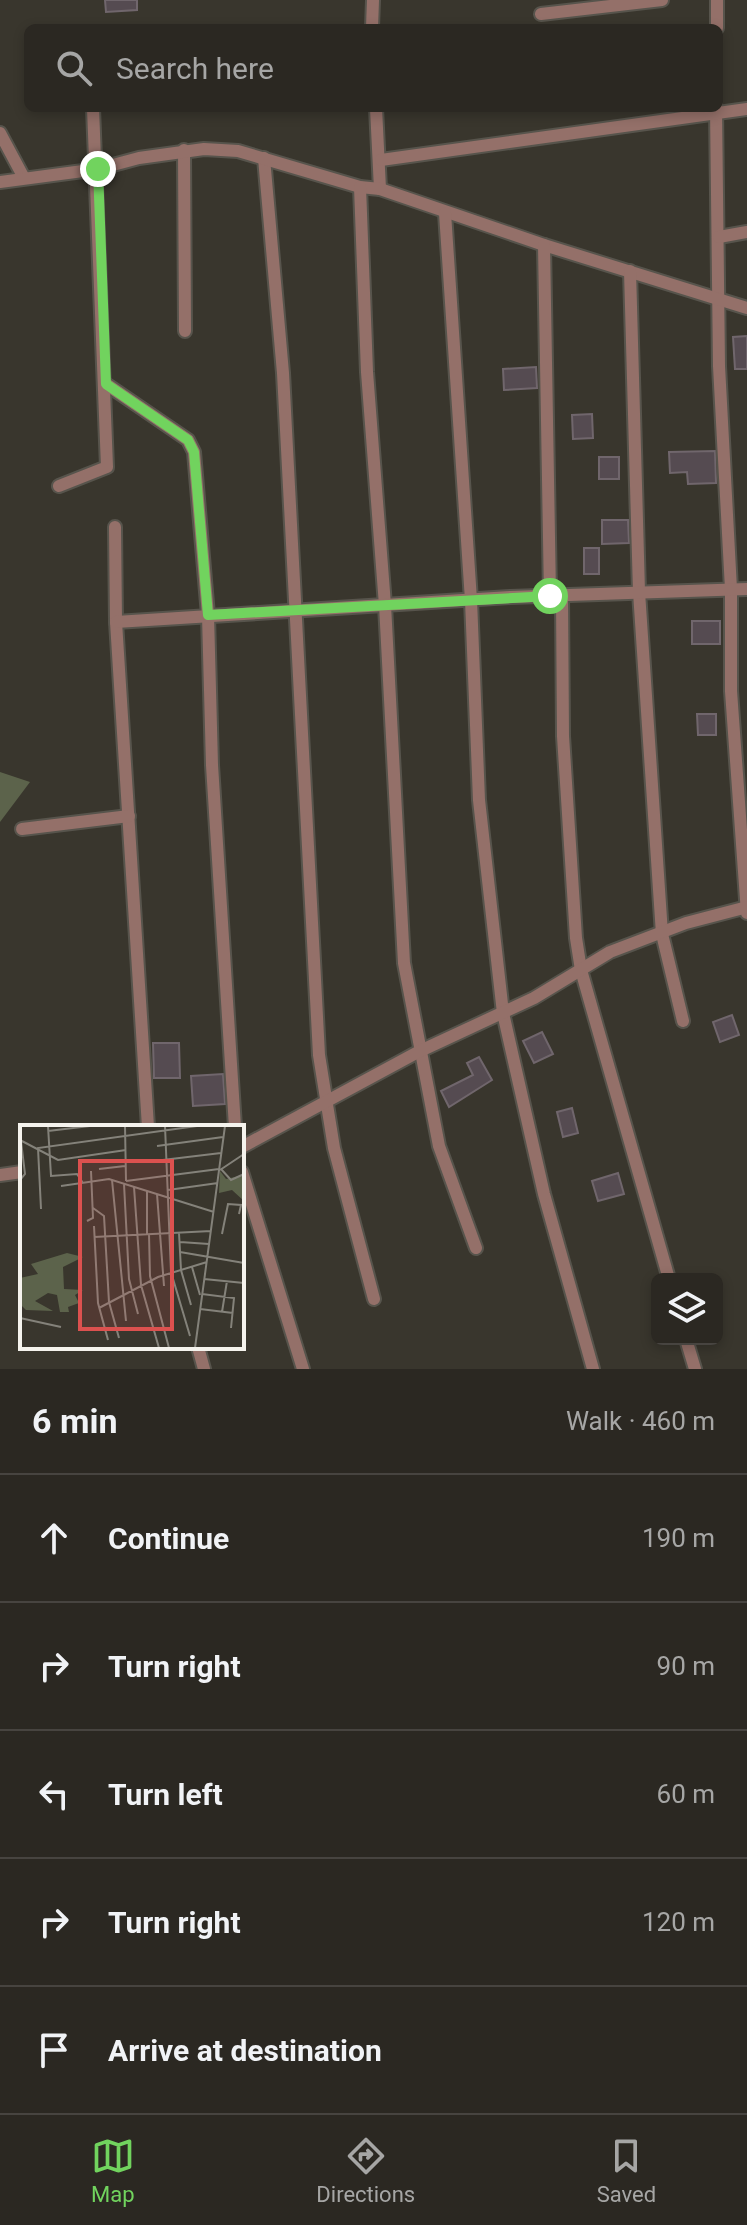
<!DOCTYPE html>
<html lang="en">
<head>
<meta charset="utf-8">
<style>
  body { margin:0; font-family:Roboto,sans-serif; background:#37342f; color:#f1f3f6 }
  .controls { position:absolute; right:24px; bottom:24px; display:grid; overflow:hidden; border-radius:12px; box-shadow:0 4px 12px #0003 }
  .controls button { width:72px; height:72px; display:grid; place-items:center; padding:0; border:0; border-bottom:2px solid #474440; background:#2b2822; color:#f1f3f6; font:40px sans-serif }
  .stop { position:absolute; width:24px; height:24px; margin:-18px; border:6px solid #71d35e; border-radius:50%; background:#fff }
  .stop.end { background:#71d35e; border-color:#fff; box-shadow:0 2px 8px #0008 }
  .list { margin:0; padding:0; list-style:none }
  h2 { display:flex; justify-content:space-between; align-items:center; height:104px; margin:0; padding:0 32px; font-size:34px }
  h2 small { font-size:26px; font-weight:400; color:#a6a6a5 }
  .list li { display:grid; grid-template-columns:52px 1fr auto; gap:24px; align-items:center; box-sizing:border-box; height:128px; padding:0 32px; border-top:2px solid #474440 }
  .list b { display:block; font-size:30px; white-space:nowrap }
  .list em { font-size:26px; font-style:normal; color:#a6a6a5 }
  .icon { flex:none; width:44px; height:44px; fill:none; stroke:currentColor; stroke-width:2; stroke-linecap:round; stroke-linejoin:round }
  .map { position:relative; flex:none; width:747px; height:1369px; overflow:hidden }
  .search { position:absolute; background:#2b2822; box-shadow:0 4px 12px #0003; left:24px; right:24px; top:24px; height:88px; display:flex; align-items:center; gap:20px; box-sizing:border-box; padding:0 28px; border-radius:12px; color:#a6a6a5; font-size:30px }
  .sheet { height:744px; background:#2b2822 }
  nav { display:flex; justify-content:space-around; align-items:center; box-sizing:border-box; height:112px; border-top:2px solid #474440; background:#2b2822; font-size:22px; color:#a6a6a5 }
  nav a { display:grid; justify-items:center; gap:4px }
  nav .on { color:#71d35e }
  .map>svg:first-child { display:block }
  .green { fill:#5c634b }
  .building { fill:#554b51; stroke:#70666c; stroke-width:2 }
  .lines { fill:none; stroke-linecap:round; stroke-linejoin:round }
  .street-casing { stroke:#57544c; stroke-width:16 }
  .street { stroke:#947069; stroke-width:12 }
  .route { stroke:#71d35e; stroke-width:10 }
  .inset-road { fill:none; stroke:#84827a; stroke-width:2 }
  .view { fill:#dc514f; fill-opacity:0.15; stroke:#dc514f; stroke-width:4 }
  .inset-edge { fill:none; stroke:#f5f3ed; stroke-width:4 }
</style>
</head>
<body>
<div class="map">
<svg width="747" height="1369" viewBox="0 0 747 1369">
  <rect width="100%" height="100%" fill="#39362d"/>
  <path class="green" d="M0,772l30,10 -30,40z"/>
  <g class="building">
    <path d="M105,0h32v10l-31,2z"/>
    <path d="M747,336v33h-12l-2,-32z"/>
    <path d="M536,367l1,21 -33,2 -1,-21z"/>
    <path d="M592,414l1,24 -20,1 -1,-24z"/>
    <path d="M715,451l1,32 -28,1 -1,-12 -17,1 -1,-21z"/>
    <rect x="599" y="457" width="20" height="22"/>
    <path d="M602,520h26l1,23 -27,1z"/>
    <rect x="584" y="548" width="15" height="26"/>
    <rect x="692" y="621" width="28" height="23"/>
    <path d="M697,714h19v21h-18z"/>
    <path d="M732,1015l7,20 -19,7 -7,-20z"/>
    <path d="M542,1032l11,22 -19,9 -11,-22z"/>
    <path d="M153,1043h26l1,35h-26z"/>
    <path d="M479,1057l13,23 -43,27 -8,-16 32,-16 -6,-12z"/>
    <path d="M223,1074l2,30 -32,2 -2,-30z"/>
    <path d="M572,1108l6,25 -15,4 -6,-25z"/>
    <path d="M618,1173l6,21 -26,7 -6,-20z"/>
  </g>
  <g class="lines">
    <g class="street-casing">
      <g id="street">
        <path d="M541,14l121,-14"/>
        <path d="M372,28l1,-28"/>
        <path d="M717,28v-28"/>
        <path d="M376,108l4,81"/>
        <path d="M716,108l3,258 12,223v102l16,222"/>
        <path d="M0,133l24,45"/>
        <path d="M184,150l1,181"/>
        <path d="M264,158l19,215 36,682 15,93 40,151"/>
        <path d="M381,160l366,-51"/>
        <path d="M0,182l98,-13 41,-11 65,-9 34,2 122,36 20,2 164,56 203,63"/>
        <path d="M360,187l7,185 18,233 19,358 35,183 37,102"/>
        <path d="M445,213l26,387 8,200 24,213 41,181 49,175"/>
        <path d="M719,237l28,-5"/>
        <path d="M544,245l6,351"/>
        <path d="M630,271l9,321 23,342 21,87"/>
        <path d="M106,384l82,56 6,12 14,163 4,150 23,362"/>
        <path d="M59,486l48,-19 -14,-359"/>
        <path d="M115,527l1,95 32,505"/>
        <path d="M562,595l1,141 13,202 5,32 88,309"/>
        <path d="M116,622l394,-25 237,-8"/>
        <path d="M22,829l107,-13"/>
        <path d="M242,1147l176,-95 116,-54 76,-46 76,-29 61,-16"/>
        <path d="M242,1172l61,197"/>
        <path d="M0,1175l22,-3"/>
        <path d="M686,1339l9,30"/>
        <path d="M198,1347l6,22"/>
      </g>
    </g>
    <use href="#street" class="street"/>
  </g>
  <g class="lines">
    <path class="route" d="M98,169l8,215 82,56 6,12 14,163 342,-19"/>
  </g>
  <g transform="translate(20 1125)">
    <rect width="224" height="224" fill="#39362d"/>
    <path d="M200,46l6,8 18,-4v26l-12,-11 -13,3zM47,128l16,4 -20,10 1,22 19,1 -8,5 4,8 -11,4 1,5h-9l-3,-17 -9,-2 -13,8 18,10 -27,-1 -6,-6v-26l18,-4 -7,-10z" fill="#5c634b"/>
    <path class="inset-road" d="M28,1l3,50 26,-2 6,9M105,1l1,55M145,1l6,146 19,64M28,6l42,-5M0,15l38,20 68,-10M137,21l66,-9M126,37l75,-9M79,44l26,-3M201,44l10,11 13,-6M200,45l24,-16M0,55l5,-6 -4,-33M92,55l14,141M106,56l93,-12M104,59l5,95 9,35M41,61l48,-7 105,33M114,62l7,98 18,63M148,65l50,-7M127,66v43M137,69l7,92M73,83l11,8 5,86 10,36M21,84l-3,-61 159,-22M67,96l6,-3 -2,-47M74,101l4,77 10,37M159,108l2,37 10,35M129,109l1,42 19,72M202,109l6,-30 13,1 -2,9M74,112l117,-6M160,117l29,2M160,127l64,11M172,142l8,28M184,154l40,4M182,169l32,4 -3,30M79,183l59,-31 49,-15M180,184l33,4M202,187l5,-31M0,193l41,9M175,223l30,-222"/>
    <path class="view" d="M60,36h92v168h-92z"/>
    <rect width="224" height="224" class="inset-edge"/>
  </g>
</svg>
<div class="controls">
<button><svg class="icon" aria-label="layers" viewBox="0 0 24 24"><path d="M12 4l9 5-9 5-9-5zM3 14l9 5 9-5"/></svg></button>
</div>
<div class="stop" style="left:550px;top:596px"></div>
<div class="stop end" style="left:98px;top:169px"></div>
<div class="search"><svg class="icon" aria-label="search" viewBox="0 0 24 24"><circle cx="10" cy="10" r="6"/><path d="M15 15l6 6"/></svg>Search here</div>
</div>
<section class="sheet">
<h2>6 min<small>Walk · 460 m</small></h2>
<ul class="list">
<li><svg class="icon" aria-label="ahead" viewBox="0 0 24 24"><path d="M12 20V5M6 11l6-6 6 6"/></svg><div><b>Continue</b></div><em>190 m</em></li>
<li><svg class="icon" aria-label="right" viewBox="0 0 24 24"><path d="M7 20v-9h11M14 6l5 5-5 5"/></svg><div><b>Turn right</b></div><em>90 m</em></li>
<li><svg class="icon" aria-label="left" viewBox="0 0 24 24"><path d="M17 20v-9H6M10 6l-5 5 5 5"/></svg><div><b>Turn left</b></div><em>60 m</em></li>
<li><svg class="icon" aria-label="right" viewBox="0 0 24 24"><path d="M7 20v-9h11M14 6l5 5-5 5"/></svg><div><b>Turn right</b></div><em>120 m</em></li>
<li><svg class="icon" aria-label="arrive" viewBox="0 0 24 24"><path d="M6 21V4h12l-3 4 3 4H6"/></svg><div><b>Arrive at destination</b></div></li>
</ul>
</section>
<nav>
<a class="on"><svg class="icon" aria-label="map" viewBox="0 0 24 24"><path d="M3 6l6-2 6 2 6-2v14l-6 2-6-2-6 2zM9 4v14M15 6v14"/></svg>Map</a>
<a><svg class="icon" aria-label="directions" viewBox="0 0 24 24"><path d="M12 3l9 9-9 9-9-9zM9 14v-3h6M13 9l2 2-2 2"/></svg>Directions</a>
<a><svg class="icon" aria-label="saved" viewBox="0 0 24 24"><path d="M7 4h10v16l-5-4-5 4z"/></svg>Saved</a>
</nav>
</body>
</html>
